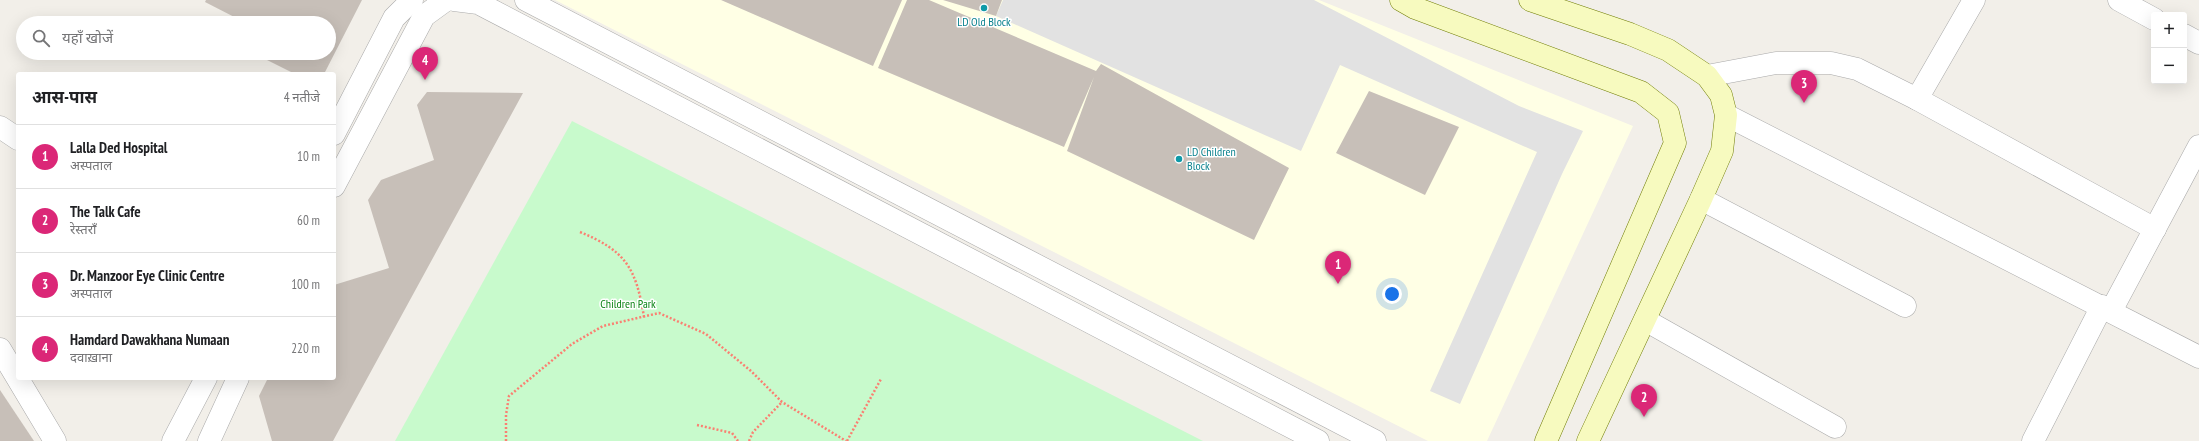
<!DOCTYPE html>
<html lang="hi">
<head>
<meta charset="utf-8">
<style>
  body { margin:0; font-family:"PT Sans Narrow","Noto Sans Devanagari",sans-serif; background:#f2f2f2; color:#202124 }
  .controls { position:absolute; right:12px; top:12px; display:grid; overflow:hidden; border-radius:4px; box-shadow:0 4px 16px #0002 }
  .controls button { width:36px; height:36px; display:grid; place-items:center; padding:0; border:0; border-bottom:1px solid #e0e0e0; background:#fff; color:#202124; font:20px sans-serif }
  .you { position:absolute; left:1392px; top:294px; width:14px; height:14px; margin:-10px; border:3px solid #fff; border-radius:50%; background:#1a73e8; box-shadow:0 0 0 6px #1a73e833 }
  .badge { display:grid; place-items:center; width:26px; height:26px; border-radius:50%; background:#db2777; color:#fff; font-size:13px; font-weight:700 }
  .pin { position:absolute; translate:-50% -33px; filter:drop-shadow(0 1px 2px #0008) }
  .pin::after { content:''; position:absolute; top:21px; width:14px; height:12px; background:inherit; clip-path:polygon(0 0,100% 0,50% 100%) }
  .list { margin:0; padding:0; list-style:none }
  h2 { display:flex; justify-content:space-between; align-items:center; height:52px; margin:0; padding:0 16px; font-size:17px }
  h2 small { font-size:13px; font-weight:400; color:#757577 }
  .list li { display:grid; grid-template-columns:26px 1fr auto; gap:12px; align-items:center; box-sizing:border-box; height:64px; padding:0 16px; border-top:1px solid #e0e0e0 }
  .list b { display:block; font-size:15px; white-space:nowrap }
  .list p { margin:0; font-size:13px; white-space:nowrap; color:#757577 }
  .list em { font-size:13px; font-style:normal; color:#757577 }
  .icon { flex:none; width:22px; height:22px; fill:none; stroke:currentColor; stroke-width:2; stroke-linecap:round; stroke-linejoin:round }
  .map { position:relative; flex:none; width:2199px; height:441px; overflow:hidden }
  .search { position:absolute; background:#fff; box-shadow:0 4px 16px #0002; left:16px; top:16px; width:320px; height:44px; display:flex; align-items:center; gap:10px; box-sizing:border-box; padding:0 14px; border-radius:22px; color:#757577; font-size:15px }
  .panel { position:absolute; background:#fff; box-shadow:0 4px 16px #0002; left:16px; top:72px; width:320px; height:308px; border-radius:4px }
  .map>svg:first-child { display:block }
  .education { fill:#ffffe5 }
  .park { fill:#c8facc }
  .parking { fill:#e2e2e2 }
  .building { fill:#c7bfb8 }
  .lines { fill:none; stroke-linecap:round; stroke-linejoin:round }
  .minor-casing { stroke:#a9a9a9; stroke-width:23 }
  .tertiary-casing { stroke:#a9a9a9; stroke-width:23 }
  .secondary-casing { stroke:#707d05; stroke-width:23 }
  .path { stroke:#fa8072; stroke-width:2.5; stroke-dasharray:2 2; stroke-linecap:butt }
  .minor { stroke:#fff; stroke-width:22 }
  .tertiary { stroke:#fff; stroke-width:22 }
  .secondary { stroke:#f7fabf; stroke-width:22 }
  .culture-dot { fill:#0f9aa8; stroke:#fff; stroke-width:1.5 }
  .labels { text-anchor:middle; stroke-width:3; stroke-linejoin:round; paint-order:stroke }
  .culture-label { font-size:12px; fill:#0d838f; stroke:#fff }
  .park-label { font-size:12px; fill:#0c8416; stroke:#fff }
</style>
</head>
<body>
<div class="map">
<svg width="2199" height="441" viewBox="0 0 2199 441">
  <rect width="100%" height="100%" fill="#f2efe9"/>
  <path class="education" d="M555,0h764l314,126 -146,315h-59z"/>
  <path class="park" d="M572,121l631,320h-808z"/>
  <path class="parking" d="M1003,0h311l205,106 64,25 -21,43 -102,230 -30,-13 107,-239 -197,-87 -39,86 -305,-135z"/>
  <g class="building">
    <path d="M206,0h156l-38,74h-29l-42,-21h76v-30h-83l-41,-21z"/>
    <path d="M721,0h181l-29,66z"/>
    <path d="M907,0h22l167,71 5,-7 188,104 -35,72 -187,-89 27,-74 -30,70 -186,-79z"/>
    <path d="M943,0h59l-6,16z"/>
    <path d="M1369,91l90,36 -34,68 -89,-42z"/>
    <path d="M427,92l96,1 -190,348h-61l-13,-45 9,-18h66v-93l55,-17 -21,-68 13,-20 53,-20 -17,-55z"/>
    <path d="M0,390l34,51h-34z"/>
  </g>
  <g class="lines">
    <g class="minor-casing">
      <g id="minor">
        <path d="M2119,0l35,19"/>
        <path d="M2184,35l15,8"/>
        <path d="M1707,76l69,-13h55l26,6 60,30 238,130"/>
        <path d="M1917,99l57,-99"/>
        <path d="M1726,115l473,242"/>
        <path d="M0,127l18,12"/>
        <path d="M1701,199l204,107"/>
        <path d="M2111,311l88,-165"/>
        <path d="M1645,320l190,107"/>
        <path d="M0,349l55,92"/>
        <path d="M2033,441l69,-135"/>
      </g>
    </g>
    <g class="tertiary-casing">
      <g id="tertiary">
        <path d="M454,0l24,3 840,438"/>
        <path d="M526,0l849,441"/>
        <path d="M334,134l60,-116 18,-18"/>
        <path d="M334,186l90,-170 22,-16"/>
        <path d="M173,441l33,-63"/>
        <path d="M209,441l29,-63"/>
      </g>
    </g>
    <g class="secondary-casing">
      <g id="secondary">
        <path d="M1401,0l14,8 226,84 27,21 7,30 -129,298"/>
        <path d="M1530,0l100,34 38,16 39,26 14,19 5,20 -4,36 -21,48 -113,242"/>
      </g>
    </g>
    <g class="path">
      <path d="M580,232c46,19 56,36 64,85"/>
      <path d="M697,425l35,8 6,8"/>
      <path d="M506,441v-26l3,-19 63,-52 31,-18 56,-13 47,21 45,37 31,31 64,39"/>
      <path d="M749,441l4,-9 29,-30"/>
      <path d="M847,441l34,-62"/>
    </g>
    <use href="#minor" class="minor"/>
    <use href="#tertiary" class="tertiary"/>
    <use href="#secondary" class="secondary"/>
  </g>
  <g class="culture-dot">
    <circle cx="984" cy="8" r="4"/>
    <circle cx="1179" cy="159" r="4"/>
  </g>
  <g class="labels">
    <g class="culture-label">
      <text x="984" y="26">LD Old Block</text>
      <text x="1187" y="156" text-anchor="start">LD Children<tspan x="1187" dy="14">Block</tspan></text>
    </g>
    <g class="park-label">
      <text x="628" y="308">Children Park</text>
    </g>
  </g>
</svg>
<div class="controls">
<button>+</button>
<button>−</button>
</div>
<div class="you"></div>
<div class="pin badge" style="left:1338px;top:284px">1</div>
<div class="pin badge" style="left:1644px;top:417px">2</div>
<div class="pin badge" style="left:1804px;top:103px">3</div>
<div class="pin badge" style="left:425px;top:80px">4</div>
<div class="search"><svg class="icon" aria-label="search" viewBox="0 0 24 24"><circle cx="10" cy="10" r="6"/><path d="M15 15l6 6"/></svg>यहाँ खोजें</div>
<section class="panel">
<h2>आस-पास<small>4 नतीजे</small></h2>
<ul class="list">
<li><span class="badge">1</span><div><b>Lalla Ded Hospital</b><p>अस्पताल</p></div><em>10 m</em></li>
<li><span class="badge">2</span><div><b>The Talk Cafe</b><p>रेस्तराँ</p></div><em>60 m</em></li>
<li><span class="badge">3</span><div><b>Dr. Manzoor Eye Clinic Centre</b><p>अस्पताल</p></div><em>100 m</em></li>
<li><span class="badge">4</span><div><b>Hamdard Dawakhana Numaan</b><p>दवाख़ाना</p></div><em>220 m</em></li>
</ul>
</section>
</div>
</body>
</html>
